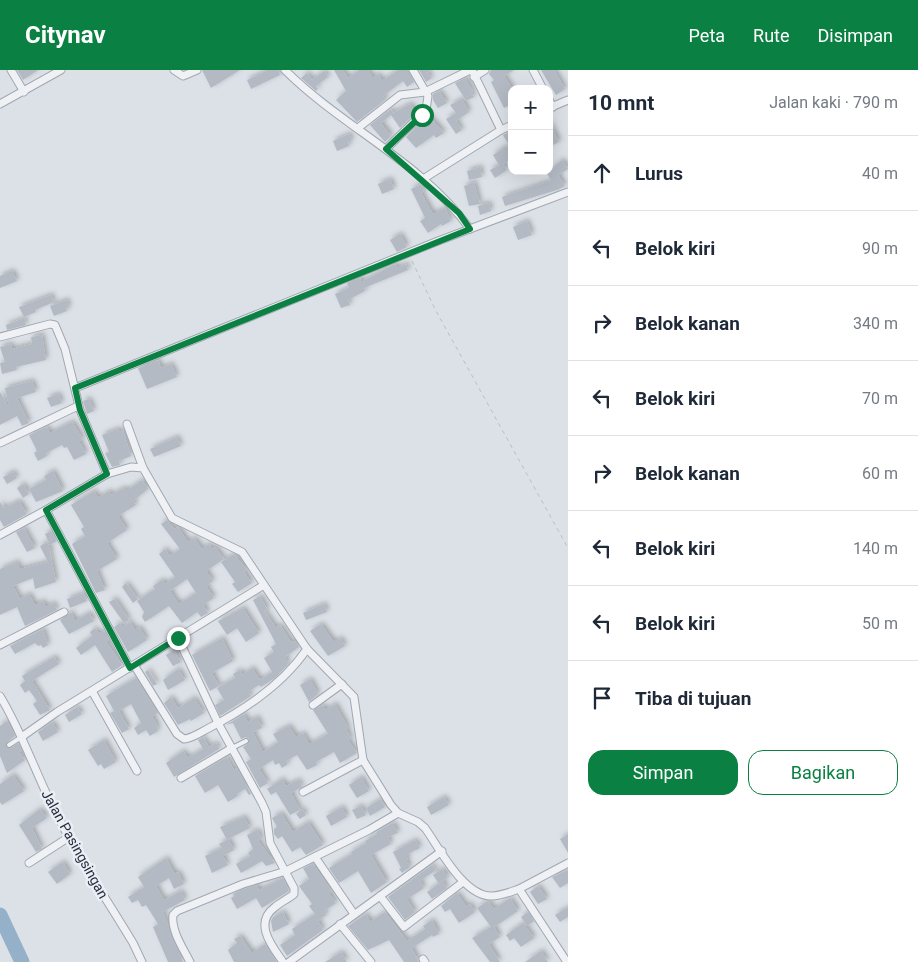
<!DOCTYPE html>
<html lang="id">
<head>
<meta charset="utf-8">
<style>
  body { margin:0; font-family:Roboto,sans-serif; background:#f6f6f7; color:#1f2937 }
  .controls { position:absolute; right:15px; top:15px; display:grid; overflow:hidden; border-radius:10px; box-shadow:0 5px 20px #0002 }
  .controls button { width:45px; height:45px; display:grid; place-items:center; padding:0; border:0; border-bottom:1px solid #e0e1e3; background:#fff; color:#1f2937; font:25px sans-serif }
  .stop { position:absolute; width:15px; height:15px; margin:-11px; border:4px solid #0b8043; border-radius:50%; background:#fff }
  .stop.end { background:#0b8043; border-color:#fff; box-shadow:0 1px 5px #0008 }
  .list { margin:0; padding:0; list-style:none }
  h2 { display:flex; justify-content:space-between; align-items:center; height:65px; margin:0; padding:0 20px; font-size:21px }
  h2 small { font-size:16px; font-weight:400; color:#747a83 }
  .list li { display:grid; grid-template-columns:32px 1fr auto; gap:15px; align-items:center; box-sizing:border-box; height:75px; padding:0 20px; border-top:1px solid #e0e1e3 }
  .list b { display:block; font-size:19px; white-space:nowrap }
  .list em { font-size:16px; font-style:normal; color:#747a83 }
  .actions { display:flex; gap:10px; padding:15px 20px }
  .actions a { flex:1; padding:11px 0; border:1px solid #0b8043; border-radius:15px; text-align:center; font-size:18px; color:#0b8043 }
  .actions .main { background:#0b8043; color:#fff }
  .icon { flex:none; width:28px; height:28px; fill:none; stroke:currentColor; stroke-width:2; stroke-linecap:round; stroke-linejoin:round }
  .map { position:relative; flex:none; width:568px; height:892px; overflow:hidden }
  header { display:flex; align-items:center; gap:30px; box-sizing:border-box; height:70px; padding:0 25px; background:#0b8043; color:#fff }
  header strong { font-size:24px }
  nav { display:flex; gap:28px; margin-inline-start:auto; font-size:18px }
  main { display:flex }
  aside { flex:1; background:#fff }
  .map>svg:first-child { display:block }
  .lines { fill:none; stroke-linecap:round; stroke-linejoin:round }
  .river { stroke:#95b0c9; stroke-width:15 }
  .building { fill:#b3bac4; fill-rule:evenodd; filter:url(#shadow) }
  .lane-casing { stroke:#a1a8b1; stroke-width:6 }
  .street-casing { stroke:#a1a8b1; stroke-width:9 }
  .path { stroke:#babfc5; stroke-width:1; stroke-dasharray:4 4; stroke-linecap:butt }
  .lane { stroke:#eff1f5; stroke-width:4 }
  .street { stroke:#eff1f5; stroke-width:7 }
  .route { stroke:#0b8043; stroke-width:6 }
  .labels { text-anchor:middle; stroke-width:5; stroke-linejoin:round; paint-order:stroke }
  .street-label { font-size:14px; fill:#252f3d; stroke:#ebeff5 }
</style>
</head>
<body>
<header>
<strong>Citynav</strong>
<nav><a>Peta</a><a>Rute</a><a>Disimpan</a></nav>
</header>
<main>
<div class="map">
<svg width="568" height="892" viewBox="0 0 568 892">
  <defs>
    <filter id="shadow"><feDropShadow dx="2.5" dy="-2.5" stdDeviation="2.5" flood-color="#0004"/></filter>
  </defs>
  <rect width="100%" height="100%" fill="#dce1e7"/>
  <g class="lines">
    <path class="river" d="M0,845l22,47"/>
  </g>
  <g class="building">
    <path d="M17,0h21l-15,10z"/>
    <path d="M202,0h38l-29,18z"/>
    <path d="M268,0h10l2,5 -29,14 -4,-9z"/>
    <path d="M334,0h9l5,8 11,-8h9l5,8 5,-4 4,7 16,-11h10l6,12 -7,5 -4,-6 -20,15 3,3 -29,23 -21,-22 10,-9z"/>
    <path d="M419,0h12l-4,3 5,5 -6,4z"/>
    <path d="M491,0h23l-10,6 8,12v16l-8,4 -13,-26 3,-2 -5,-6z"/>
    <path d="M541,0h13l11,19 -9,6z"/>
    <path d="M324,1l4,6 -12,9 2,3 -2,2 -15,-13 6,-5 5,7z"/>
    <path d="M465,8l8,13 -2,1 3,5 -8,4 -11,-18z"/>
    <path d="M439,21l8,12 -9,5 -5,-8v-6z"/>
    <path d="M462,29l7,13 -13,9 6,9 -6,4 -10,-15 10,-6 -6,-8z"/>
    <path d="M410,34l6,8 -16,16 -9,-13 -10,8 10,13 -6,6 -15,-17 21,-16 2,4z"/>
    <path d="M428,45l16,18 -8,5 -2,-3 -18,13 -10,-11z"/>
    <path d="M549,52l10,20 -10,5z"/>
    <path d="M512,61v20l-9,-16z"/>
    <path d="M349,64l3,6 -4,2 1,4 -12,5 -4,-10z"/>
    <path d="M507,76l5,12 -9,6 4,6 -12,8 -5,-8 9,-5 -6,-10z"/>
    <path d="M562,90l6,9 -10,6 7,11 -8,4 -52,16 -3,-9 49,-16 -5,-10h3z"/>
    <path d="M480,97l2,10 -13,3 -2,-9z"/>
    <path d="M390,109l4,10 -12,5 -4,-10z"/>
    <path d="M474,112l6,22 -11,2 -5,-20z"/>
    <path d="M421,114l3,7 -3,2 12,21 12,-6 6,13 -9,5 -1,-2 -13,9 -8,-12 5,-3 -14,-29z"/>
    <path d="M489,133l2,8 -11,4 -2,-9z"/>
    <path d="M527,151l5,14 -14,5 -5,-13z"/>
    <path d="M400,164l7,13 -10,5 -7,-12z"/>
    <path d="M395,194l2,4 9,-4 2,6 -44,18 1,3 -17,9 2,5 -9,3 -6,-14 14,-6 -2,-5 13,-5 1,4z"/>
    <path d="M12,201l5,10 -17,7v-12z"/>
    <path d="M51,225l3,7 -19,8 1,2 -12,5 -5,-10z"/>
    <path d="M67,230l2,7 -3,1 1,3 -13,5 -4,-10z"/>
    <path d="M24,248l2,7 -19,5 -1,-5z"/>
    <path d="M42,265l4,25 -30,7 1,3 -15,4 -2,-11 5,-1 -5,-15 11,-3 1,5 20,-5 -1,-7z"/>
    <path d="M158,290l3,8 10,-4 6,13 -30,12 -9,-21z"/>
    <path d="M32,311l4,11 -19,6 12,25 -7,3 -5,-10 -17,9v-33l9,15 -4,-19z"/>
    <path d="M58,324l4,9 -11,4 -4,-9z"/>
    <path d="M89,329l5,12 -7,3 -4,-13z"/>
    <path d="M72,352l11,17 -4,2 7,13 -12,6 -7,-13 -3,1 -2,-3 -16,8 1,3 -9,5 -4,-8 3,-2 -8,-16 18,-8 3,6z"/>
    <path d="M118,359l1,3 4,-2 8,26 -12,5 1,4 -8,2 -7,-14 4,-1 -7,-17z"/>
    <path d="M177,367l4,9 -27,11 -4,-8z"/>
    <path d="M53,401l10,20 -27,11 -7,-13 17,-9 -2,-4z"/>
    <path d="M13,402l4,6 -10,6 -4,-7z"/>
    <path d="M142,410l6,9 -15,12 3,4 -18,11 9,14 -20,13 10,16 -20,12 8,19 -9,3 -24,-49 13,-8 -4,-7 3,-2 -13,-22 23,-14 4,7 11,-7 2,4 13,-7 2,3z"/>
    <path d="M23,414l6,10 -6,4 -6,-10z"/>
    <path d="M19,431l8,13 -23,13 -4,-7v-18l4,6z"/>
    <path d="M167,450l7,9 4,-2 10,15 6,-4 8,11 7,-5 3,5 3,-2 9,12 -18,12 7,10 -7,5 8,12 -11,7 5,8 -7,4 -4,-5 -15,11 -13,-17 -24,16 -3,-5 2,-5 -7,-11 18,-12 -2,-3 9,-6 3,4 10,-7 -16,-23 6,-5 5,7 10,-7 -19,-25zM187,509l9,14 -17,11 -9,-13z"/>
    <path d="M24,458l11,20 -8,4 -11,-20z"/>
    <path d="M51,461l6,10 -7,4 -5,-11z"/>
    <path d="M47,472l4,9 -1,1 6,30 -21,7 -2,-11 -20,8 7,13 9,-5 6,11 8,-4 3,6 7,-4 4,7 -32,16 -8,-19 -17,8v-46l17,-7 3,7 28,-7 -8,-16z"/>
    <path d="M234,484l13,16 -3,2 8,11 -14,9 -6,-8 3,-2 -14,-20z"/>
    <path d="M126,513l12,16 -5,4 -11,-16z"/>
    <path d="M83,523l4,8 -17,7 -3,-9z"/>
    <path d="M260,526l7,13 -3,2 12,17 4,-3 11,17 4,-1 4,6 -14,10 3,7 -13,14 -14,9 -2,-2 -11,7 3,4 -31,20 -5,-11 9,-5 -7,-12 18,-10 -2,-4 7,-4 2,5 10,-7 8,12 12,-8 -8,-14 10,-6 -3,-5 5,-3 -23,-44z"/>
    <path d="M115,529l14,21 -5,3 -15,-21z"/>
    <path d="M324,534l3,8 -21,8 -3,-7z"/>
    <path d="M243,538l16,25 -13,9 -9,-14 -10,7 -9,-14z"/>
    <path d="M71,542l4,9 14,-8 5,8 -25,13 -9,-14z"/>
    <path d="M130,552l5,8 4,-3 8,13 -19,12 -14,-25 6,-4 2,5z"/>
    <path d="M321,554l13,18 6,-4 5,8 -17,10 -18,-25z"/>
    <path d="M95,558l4,6 5,-3 5,8 -3,2 16,24 -10,7 -17,-27 -14,10 -5,-7 16,-12 -2,-4z"/>
    <path d="M43,559l5,16 -5,3 -2,-3 -3,1 -3,-3 -20,11 -5,-8z"/>
    <path d="M222,568l11,23 -21,12 7,13 -9,5 -18,-36z"/>
    <path d="M174,580l7,12 -8,4 -7,-11z"/>
    <path d="M54,587l5,7 -27,17 18,29 -10,5 -7,-11 4,-3 -8,-11 -4,3 -5,-8 5,-4 -3,-5z"/>
    <path d="M178,599l7,11 -17,10 -5,-10z"/>
    <path d="M148,600l9,14 -4,2 -8,-14z"/>
    <path d="M136,608l22,35 -6,3 6,11 -2,1 2,3 -8,5 -4,-6 -8,5 -4,-7 7,-5 -10,-19 -12,7 10,18 -7,4 -12,-20 4,-2 -8,-15z"/>
    <path d="M310,609l8,15 -9,8 -9,-17z"/>
    <path d="M171,627l7,11 16,-10 10,15 -13,8 -1,-2 -12,6 -14,-22z"/>
    <path d="M335,634l13,24 -2,1 5,9 -3,2 9,13 -17,10 -6,-11 -18,10 1,3 -10,5 -10,-15 -11,6 2,3 -6,4 -3,-5 -4,2 -2,-5 -14,9 9,14 -8,5 -14,-26 5,-3 -8,-12 6,-4v-4l-3,-2 -5,2 -8,-16 -7,2 18,-11 4,8 9,-5 5,11 -9,4 10,20 15,-10 -5,-8 16,-8 7,11 7,-4 6,11 19,-10 -15,-24 10,-5 2,5z"/>
    <path d="M77,637l5,7 -13,8 -4,-7z"/>
    <path d="M7,651l8,15 -8,6 -1,5 4,2 8,-6 4,7 -3,2 6,8 -18,13 -7,-17v-30z"/>
    <path d="M52,652l6,10 -15,9 -5,-9z"/>
    <path d="M203,667l6,10 7,-4 3,6 -45,28 -8,-14 17,-12 5,7 15,-9 -5,-9z"/>
    <path d="M104,670l12,22 -12,7 -3,-5 -3,2 -10,-16z"/>
    <path d="M227,687l7,13 3,-2 14,26 -2,1 -4,-6 -8,5 1,2 -10,6 -10,-17 -13,8 -10,-17z"/>
    <path d="M13,705l11,16 -22,14 -2,-3v-18z"/>
    <path d="M361,707l8,14 -12,7 -8,-13z"/>
    <path d="M282,709l4,7 12,-6 4,7 -11,6 9,17 -10,5 -14,-23 -5,3 -4,-6z"/>
    <path d="M444,727l5,8 -18,10 -4,-8z"/>
    <path d="M381,729l4,8 -15,9 -4,-8z"/>
    <path d="M361,736l5,9 -9,4 -5,-9z"/>
    <path d="M342,737l5,10 -16,9 -5,-10z"/>
    <path d="M40,739l7,9 -15,10 10,21 -6,3 -17,-27z"/>
    <path d="M302,739l4,6 -6,4 -4,-5z"/>
    <path d="M281,743l12,19 15,-10 15,23 -17,10 -6,-8 -8,5 -10,-16 -4,3 -4,-5v-5l3,-2 -5,-9z"/>
    <path d="M244,747l6,11 -22,11 6,11 -11,6 5,9 -16,8 -7,-17 17,-8 -3,-4 8,-4 -7,-13z"/>
    <path d="M393,753l5,10 -10,4 3,7 -20,11 16,27 -16,11 -13,-22 -19,12 -10,-15 23,-14 -1,-2 15,-9 -1,-2 12,-7 -1,-2z"/>
    <path d="M257,760l5,9 -4,2 17,22 -9,3 -4,-5 -21,12 -5,-9 14,-8 -2,-3 5,-4 -6,-14z"/>
    <path d="M568,764v19l-8,-14z"/>
    <path d="M415,770l5,8 -14,7 2,4 -2,1 4,7 -8,6 -3,-4 2,-1 -8,-16z"/>
    <path d="M166,788l9,16 3,-2 6,12 -10,5 -5,-11 -13,8 8,14 17,-9 4,9 -22,12 20,50h-15l-15,-35 5,-3 -12,-19 -4,2 -4,-7 -6,3 -4,-6 16,-10 -6,-10z"/>
    <path d="M63,792l7,12 -13,10 -9,-12z"/>
    <path d="M313,794l19,27 -3,2 7,10 -12,8 2,4 -8,6 5,9 -36,26 -7,-11 15,-10 -3,-6 23,-15 -6,-8 3,-2 -13,-18 10,-7 -6,-11z"/>
    <path d="M432,795l4,5 -16,11 4,7 -17,11 8,13 -10,8 -17,-23z"/>
    <path d="M442,799l6,8 -6,4 5,7 -15,11 -5,-7 14,-10 -2,2 -6,-9z"/>
    <path d="M568,800v13l-8,5 -8,-11z"/>
    <path d="M283,808l6,13 -27,17 -6,-10 -19,11 -6,-11 3,-2 -1,-2 8,-4 15,-5 3,5z"/>
    <path d="M538,816l9,13 -9,5 -8,-12z"/>
    <path d="M457,823l9,13 4,-2 5,8 -16,11 -9,-14 -5,3 -4,-6z"/>
    <path d="M510,828l8,13 -24,16 6,10 -11,7 11,18h-10l-18,-24 19,-11 -14,-19 11,-7 6,8z"/>
    <path d="M568,837v10l-8,5 -5,-7z"/>
    <path d="M283,842l6,12 -16,8 -2,-11 2,-4z"/>
    <path d="M385,842l22,29 18,-12 -2,-3 9,-6 7,14 -6,3 -1,-2 -20,13 7,14h-15l-15,-22 -21,10 -20,-24 18,-12 4,8z"/>
    <path d="M528,842l6,9 -7,5 -6,-9z"/>
    <path d="M523,853l11,15 -13,9 -7,-9 -4,3 -4,-6z"/>
    <path d="M240,866l12,17 13,-9 12,18h-43l-6,-12 9,-7 -3,-4z"/>
    <path d="M541,881l7,11h-23z"/>
    <path d="M341,882l6,10h-22z"/>
  </g>
  <g class="lines">
    <g class="lane-casing">
      <g id="lane">
        <path d="M9,675l14,-9"/>
        <path d="M232,678l14,-7"/>
      </g>
    </g>
    <g class="street-casing">
      <g id="street">
        <path d="M11,0l13,22"/>
        <path d="M174,0l9,6 14,-6"/>
        <path d="M285,0c57,57 137,92 185,159"/>
        <path d="M533,0l10,19"/>
        <path d="M474,7l11,-7"/>
        <path d="M549,30l4,7"/>
        <path d="M0,34l61,-34"/>
        <path d="M549,38l19,-8"/>
        <path d="M358,58l42,-33 25,-3 45,-22"/>
        <path d="M501,60l11,-5"/>
        <path d="M386,79l40,-39 2,-14 -15,-26"/>
        <path d="M423,109l78,-49 -29,-60"/>
        <path d="M0,267l50,-13 5,1 10,24 15,61 27,64 24,-7 12,1 29,50 70,34 65,97 47,48 9,63 28,45 7,8 20,9 7,6c15,21 39,69 67,68 9,0 18,-4 27,-7"/>
        <path d="M75,318l363,-147 130,-49"/>
        <path d="M127,354l16,44"/>
        <path d="M0,373l78,-37"/>
        <path d="M107,404l-61,36 84,158"/>
        <path d="M0,465l46,-25"/>
        <path d="M178,568l40,85 44,80 4,9 4,31 24,45v6c-6,5 -13,8 -19,13 -22,16 -3,39 8,55"/>
        <path d="M0,575l64,-33"/>
        <path d="M134,595l43,69 7,5c9,-1 17,-7 25,-11 37,-19 74,-44 98,-79"/>
        <path d="M92,621l45,80"/>
        <path d="M0,626c20,33 32,67 48,101 24,51 56,98 85,146l9,19"/>
        <path d="M313,635l29,-21"/>
        <path d="M23,666l34,-24 207,-127"/>
        <path d="M181,708l51,-30"/>
        <path d="M303,722l60,-32"/>
        <path d="M315,787l39,57"/>
        <path d="M29,793l40,-26"/>
        <path d="M380,826l24,31 59,-45"/>
        <path d="M340,854l31,38"/>
        <path d="M423,889l2,3"/>
        <path d="M190,892c-7,-14 -19,-31 -17,-47l4,-4 66,-27 43,-13 83,-41 29,-17"/>
        <path d="M289,892l153,-111"/>
        <path d="M567,892l-48,-73 49,-26"/>
      </g>
    </g>
    <path class="path" d="M412,191l24,50 132,237"/>
    <use href="#lane" class="lane"/>
    <use href="#street" class="street"/>
  </g>
  <g class="lines">
    <path class="route" d="M178,568l-48,30 -84,-158 61,-36 -27,-64 -5,-22 395,-159 -11,-16 -73,-64 36,-34"/>
  </g>
  <g class="labels">
    <g class="street-label">
      <text transform="translate(75 774) rotate(61)" y="5">Jalan Pasingsingan</text>
    </g>
  </g>
</svg>
<div class="controls">
<button>+</button>
<button>−</button>
</div>
<div class="stop" style="left:422px;top:45px"></div>
<div class="stop end" style="left:178px;top:568px"></div>
</div>
<aside>
<h2>10 mnt<small>Jalan kaki · 790 m</small></h2>
<ul class="list">
<li><svg class="icon" aria-label="ahead" viewBox="0 0 24 24"><path d="M12 20V5M6 11l6-6 6 6"/></svg><div><b>Lurus</b></div><em>40 m</em></li>
<li><svg class="icon" aria-label="left" viewBox="0 0 24 24"><path d="M17 20v-9H6M10 6l-5 5 5 5"/></svg><div><b>Belok kiri</b></div><em>90 m</em></li>
<li><svg class="icon" aria-label="right" viewBox="0 0 24 24"><path d="M7 20v-9h11M14 6l5 5-5 5"/></svg><div><b>Belok kanan</b></div><em>340 m</em></li>
<li><svg class="icon" aria-label="left" viewBox="0 0 24 24"><path d="M17 20v-9H6M10 6l-5 5 5 5"/></svg><div><b>Belok kiri</b></div><em>70 m</em></li>
<li><svg class="icon" aria-label="right" viewBox="0 0 24 24"><path d="M7 20v-9h11M14 6l5 5-5 5"/></svg><div><b>Belok kanan</b></div><em>60 m</em></li>
<li><svg class="icon" aria-label="left" viewBox="0 0 24 24"><path d="M17 20v-9H6M10 6l-5 5 5 5"/></svg><div><b>Belok kiri</b></div><em>140 m</em></li>
<li><svg class="icon" aria-label="left" viewBox="0 0 24 24"><path d="M17 20v-9H6M10 6l-5 5 5 5"/></svg><div><b>Belok kiri</b></div><em>50 m</em></li>
<li><svg class="icon" aria-label="arrive" viewBox="0 0 24 24"><path d="M6 21V4h12l-3 4 3 4H6"/></svg><div><b>Tiba di tujuan</b></div></li>
</ul>
<div class="actions"><a class="main">Simpan</a><a>Bagikan</a></div>
</aside>
</main>
</body>
</html>
